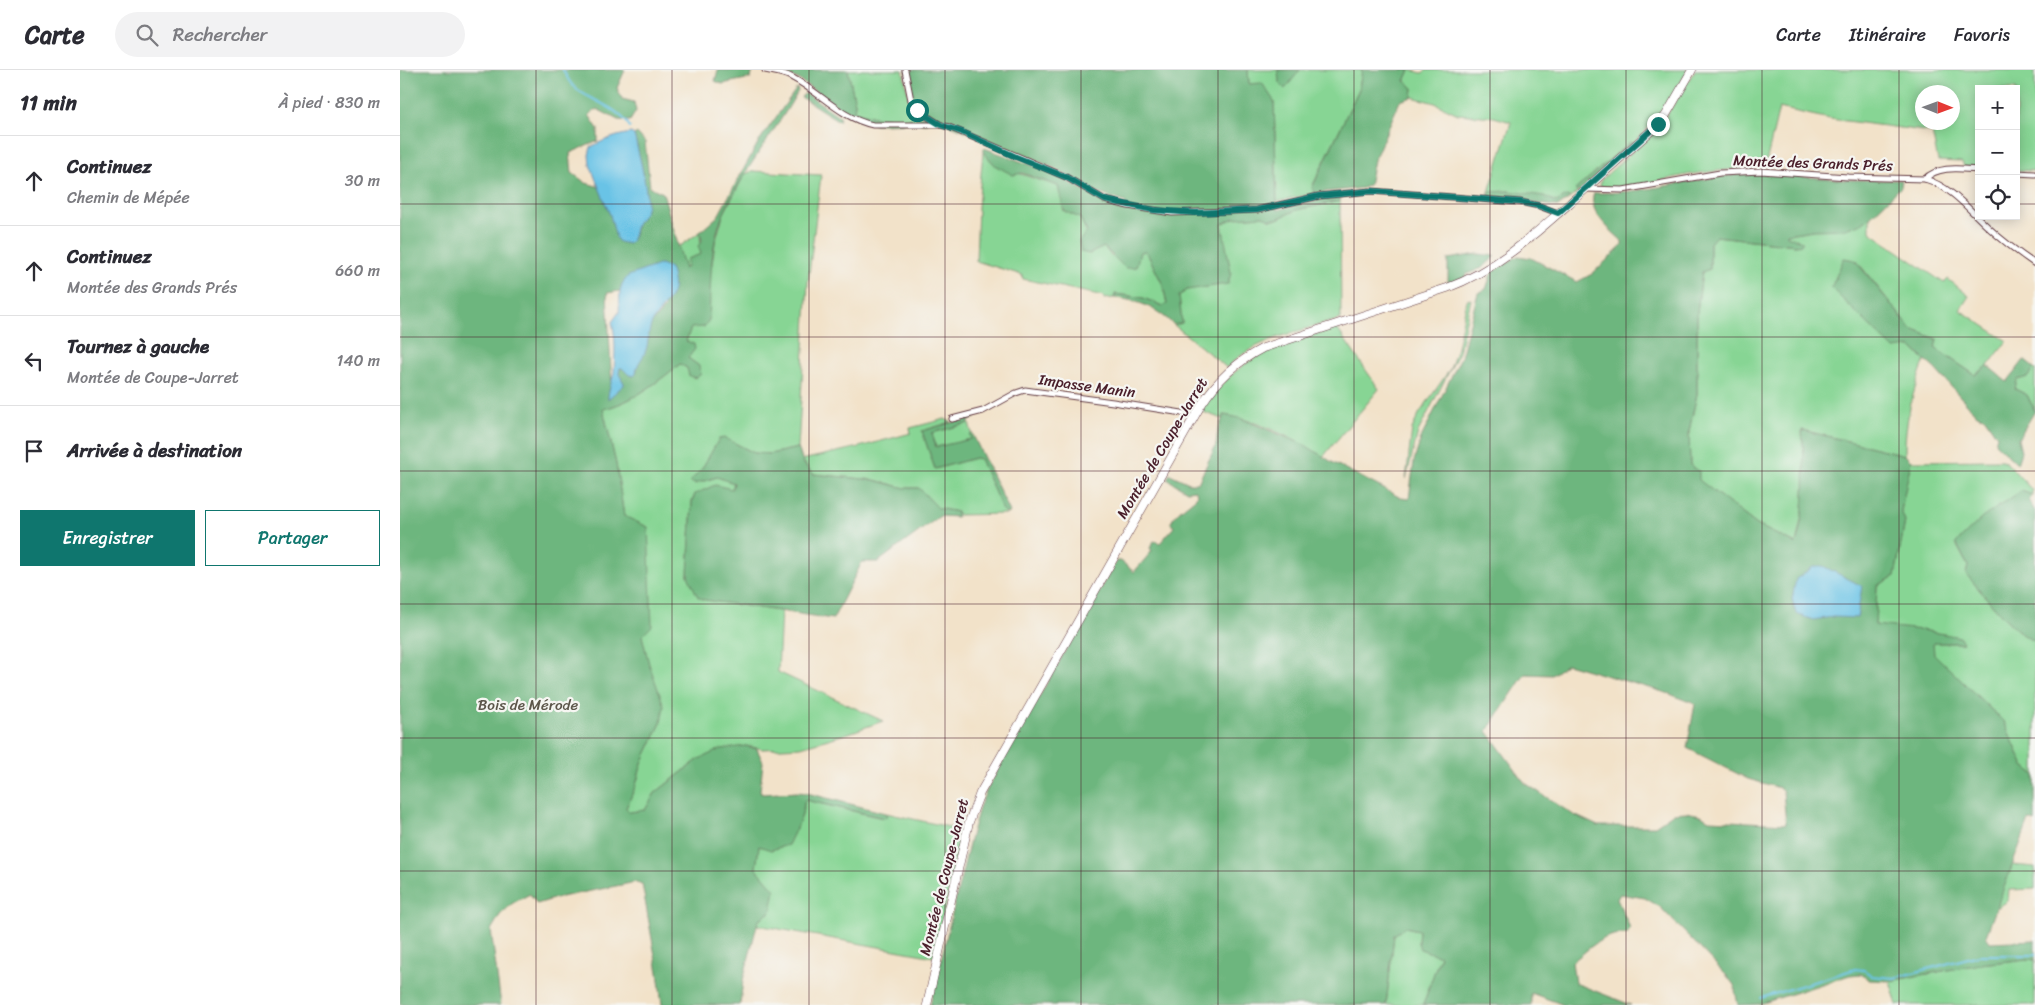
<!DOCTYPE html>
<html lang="fr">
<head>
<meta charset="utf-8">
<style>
  body { margin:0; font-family:Sriracha,sans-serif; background:#f2f2f3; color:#2b2b33 }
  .controls { position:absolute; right:15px; top:15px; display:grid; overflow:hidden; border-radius:0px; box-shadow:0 2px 12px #0003 }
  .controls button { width:45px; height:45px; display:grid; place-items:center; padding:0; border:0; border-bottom:1px solid #e1e1e2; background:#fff; color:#2b2b33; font:25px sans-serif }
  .compass { position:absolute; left:1515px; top:15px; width:45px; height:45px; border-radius:50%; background:#fff; box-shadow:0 2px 12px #0003; rotate:91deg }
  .stop { position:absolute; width:15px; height:15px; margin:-11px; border:4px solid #0f766e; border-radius:50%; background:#fff }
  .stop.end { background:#0f766e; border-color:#fff; box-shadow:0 1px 5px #0008 }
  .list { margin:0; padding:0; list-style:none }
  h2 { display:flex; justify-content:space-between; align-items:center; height:65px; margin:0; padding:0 20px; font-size:21px }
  h2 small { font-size:16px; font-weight:400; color:#7c7c81 }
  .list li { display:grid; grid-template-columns:32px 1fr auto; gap:15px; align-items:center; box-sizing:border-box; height:90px; padding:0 20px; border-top:1px solid #e1e1e2 }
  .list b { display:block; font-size:19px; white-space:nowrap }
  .list p { margin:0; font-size:16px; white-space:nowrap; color:#7c7c81 }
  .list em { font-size:16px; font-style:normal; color:#7c7c81 }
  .actions { display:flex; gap:10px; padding:15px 20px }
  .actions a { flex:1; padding:11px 0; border:1px solid #0f766e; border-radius:0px; text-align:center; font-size:18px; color:#0f766e }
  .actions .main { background:#0f766e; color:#fff }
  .icon { flex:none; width:28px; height:28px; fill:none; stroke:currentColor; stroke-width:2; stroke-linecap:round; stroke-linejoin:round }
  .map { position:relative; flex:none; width:1635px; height:935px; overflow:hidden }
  header { display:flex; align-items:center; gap:30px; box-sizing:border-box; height:70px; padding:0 25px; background:#fff; border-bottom:1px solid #e1e1e2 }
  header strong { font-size:24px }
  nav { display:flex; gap:28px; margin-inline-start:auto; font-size:18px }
  .search { width:350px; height:45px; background:#f2f2f3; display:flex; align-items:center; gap:12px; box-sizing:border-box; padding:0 18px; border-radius:28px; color:#7c7c81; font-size:19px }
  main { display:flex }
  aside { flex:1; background:#fff }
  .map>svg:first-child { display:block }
  .green { fill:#87d594; stroke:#687a60; fill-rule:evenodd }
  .forest { fill:#6db67e; stroke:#5c6a54; fill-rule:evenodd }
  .water { fill:#69c3e6; stroke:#5a7188 }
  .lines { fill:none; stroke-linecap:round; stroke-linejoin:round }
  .stream { stroke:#69c3e6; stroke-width:2 }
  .street-casing { stroke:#633c43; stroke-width:7 }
  .secondary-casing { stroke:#633c43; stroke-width:9 }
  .street { stroke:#fff; stroke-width:5 }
  .secondary { stroke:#fff; stroke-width:8 }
  .route { stroke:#0f766e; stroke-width:6 }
  .grid { fill:none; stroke:#4a1f2b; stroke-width:1; stroke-opacity:0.55 }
  .labels { text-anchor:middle; stroke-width:4.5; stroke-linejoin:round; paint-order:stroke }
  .street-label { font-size:15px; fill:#4a1f2b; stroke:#f6f6f2 }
  .park-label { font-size:15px; fill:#5c564a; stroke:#f6f6f2 }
</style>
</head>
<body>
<header>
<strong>Carte</strong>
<div class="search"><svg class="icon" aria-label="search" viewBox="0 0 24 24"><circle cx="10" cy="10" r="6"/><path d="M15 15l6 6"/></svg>Rechercher</div>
<nav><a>Carte</a><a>Itinéraire</a><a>Favoris</a></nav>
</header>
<main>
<aside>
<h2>11 min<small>À pied · 830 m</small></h2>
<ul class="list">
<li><svg class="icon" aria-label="ahead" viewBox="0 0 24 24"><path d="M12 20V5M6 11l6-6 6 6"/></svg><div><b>Continuez</b><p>Chemin de Mépée</p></div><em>30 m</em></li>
<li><svg class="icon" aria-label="ahead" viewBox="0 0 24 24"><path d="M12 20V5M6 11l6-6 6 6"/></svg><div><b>Continuez</b><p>Montée des Grands Prés</p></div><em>660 m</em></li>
<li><svg class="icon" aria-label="left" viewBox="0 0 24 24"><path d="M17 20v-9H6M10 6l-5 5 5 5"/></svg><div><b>Tournez à gauche</b><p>Montée de Coupe-Jarret</p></div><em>140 m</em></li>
<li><svg class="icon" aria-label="arrive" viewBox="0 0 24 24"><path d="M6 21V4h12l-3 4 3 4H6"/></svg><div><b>Arrivée à destination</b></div></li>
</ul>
<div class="actions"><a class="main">Enregistrer</a><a>Partager</a></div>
</aside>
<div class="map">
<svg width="1635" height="935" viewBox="0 0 1635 935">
  <rect width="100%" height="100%" fill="#f6f6f2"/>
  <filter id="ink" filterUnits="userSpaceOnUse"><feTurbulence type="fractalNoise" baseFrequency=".02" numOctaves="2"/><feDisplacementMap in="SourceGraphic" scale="10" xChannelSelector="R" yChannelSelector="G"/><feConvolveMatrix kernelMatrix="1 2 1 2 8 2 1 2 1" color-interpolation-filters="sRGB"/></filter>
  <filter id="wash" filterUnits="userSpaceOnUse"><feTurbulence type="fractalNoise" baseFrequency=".0096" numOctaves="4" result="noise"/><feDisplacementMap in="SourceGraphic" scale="20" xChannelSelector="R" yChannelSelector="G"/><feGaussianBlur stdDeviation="1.12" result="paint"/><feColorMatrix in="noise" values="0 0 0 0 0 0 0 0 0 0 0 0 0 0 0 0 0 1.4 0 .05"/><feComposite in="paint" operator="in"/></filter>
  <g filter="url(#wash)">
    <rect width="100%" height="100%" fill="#f2e2c9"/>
    <g class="green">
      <path d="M448,0h55l6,30 8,15 -2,-1 -6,6 -35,-3 -20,-6 1,-8z"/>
      <path d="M848,0h114l-3,19 -47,98 3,6 -38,9 -3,-101 -25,-17z"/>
      <path d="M1010,0l12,3 5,-3h261c-17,30 -29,49 -55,73l-3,-1 -55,48 3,2 -8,6 -3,-2 -11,6 -47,-11 -20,1 22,-70 -17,-5 -36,-3 -23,-11 -23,-6 1,-9 -8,-7z"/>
      <path d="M1295,0h340v101l-19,-1v-81h-37v79l-15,-1 -2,-5 -24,-1 -6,-29 -102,-13 -51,-11 -14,59c-25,1 -49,4 -73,7 -20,3 -75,20 -92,12l1,-6 59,-54zM1522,22h30v30h-30z"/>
      <path d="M583,82l13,14 62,20 6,25 16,7 7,15 2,21 15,-7 8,10 34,-6 17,34 4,19 -3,2 -21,-8 -27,-4 -2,4 -10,1v-3l-81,-17 -1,-4 -46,-14 2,-54z"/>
      <path d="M353,101l68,4 -13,107 -10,166 -28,6 -16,-1 -29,-15 -6,1 -24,45 22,-7 17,6 -2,6 -37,5 -3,8 -4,74 17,24 76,11 -3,61 105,49 -34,12 -48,14 -38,2 -17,-3 -47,13 -44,34 -10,17 -15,2 -4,-4 10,-23 6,-22 19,-40 -19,-87 -26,-172 -13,-55c30,-7 53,-26 77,-45l7,4 12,-2 -11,-8 -2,-17 26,-77 3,-21 8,-28 22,-41z"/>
      <path d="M940,131l1,118c-34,10 -91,21 -114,49l-53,-43 8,-2 -3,-27 8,-7 44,-16 -10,-49 13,-6 29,-2 7,3h7l19,-9z"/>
      <path d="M1470,147v15l74,51 4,-4 21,17 -9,14 47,31 -19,25 -13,9 -40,-27 2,-9 -26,-10 -55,-69 55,87 14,13c-12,30 -21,63 -20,95l-103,-25 3,37 -1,39 -8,38 -39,-19 -59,-45 -8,-14 -1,-35 8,-37v-81l5,-42 8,-2v-26l5,-7 81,9 -9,-9v-2l79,-13z"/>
      <path d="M300,162l1,22 -17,15 -7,-23h3z"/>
      <path d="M1071,229l-12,53 -41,80 -12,47 6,-50 7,-15 31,-45 7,-21 10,-48z"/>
      <path d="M936,257l43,62 -56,68c-28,-18 -66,-37 -99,-42l-2,4 -21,-8c40,-58 72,-63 135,-84z"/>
      <path d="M1634,298l1,1v42l-8,-16 -12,-6 1,-9 11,-3z"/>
      <path d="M545,349l6,3 -29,9 13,38 40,-11h5l22,51 5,5 -50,1v-3l-19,-4 -20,-20h-13l-31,-8 -61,-6 -11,-14 61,-14 48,-13 -1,-5z"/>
      <path d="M569,353l3,10 -2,2 2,4 -36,9 -4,-15z"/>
      <path d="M1596,390h6l5,3 25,27v5l-11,-4 -65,53 12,22 -2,8c16,18 48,60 69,67v134l-11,-9 -20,-44 -71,-68v-11h30l-88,-18 2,-39 18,-10 10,-55 -4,-10 10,-50z"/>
      <path d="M405,730l78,18 5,-3 -2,-2 77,17 -29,127 -177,-32 1,-4 13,-10 -15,-43 3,-23 42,-27z"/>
      <path d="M1612,795l23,2v22l-26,1 -1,11 -13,8z"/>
      <path d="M1005,857l14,3 -1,13 22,13 -17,49h-37l8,-70z"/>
      <path d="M1628,889l7,1v45h-138l-7,-24 90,-17z"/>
    </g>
    <g class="forest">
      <path d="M0,0h225l-8,18 5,11 12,3 2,9 -6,10 -12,-1 -21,-11 -8,6 9,14v12l-28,12 2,20 14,10 21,6 27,46c1,-13 10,-17 12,-28 3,-14 -8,-58 -12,-72l3,-2 8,9 5,45 13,6 22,76 2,-2v-8l14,-5 -3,-8 4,-5 -2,-9 18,-16 41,-75 38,-53 1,3c-23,42 -56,80 -75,124 -14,32 -12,71 -14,105l-5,7 -13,1 -5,13 8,3 1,5 -7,9 11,8 2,8 -5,4 -7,-2 -2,-8 -7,-4c-24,19 -47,38 -77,45l13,55 8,52 24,11 4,99 -10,10 7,28 15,42 -3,17 -19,40 -6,22 -10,23 4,4 15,-2 10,-17 44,-34 22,-10 25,-3 11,3 6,13 -3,29 2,3 36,-2 9,1 79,20 2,2 -4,3 -79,-18 -4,18 -13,27 -17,5 -12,-4 -3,22 19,22 -4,21 -13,10 -15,59 -3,25h-78l-4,-33 -16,-88 -6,-2 -80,16 -19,6 -7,-10 -17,9 -13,12 -9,15 10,75h-101zM222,214l43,23 -14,17 -5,24 -8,13 -2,13 -14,-7 -2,2 -8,20 -5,-96 13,-2z"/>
      <path d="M318,0h35l-2,8 -29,6 -7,-3z"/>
      <path d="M372,0h76l7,33 -1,8 20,6 35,3 6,-6 12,4v5l-53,1 -25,-9 -51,-36z"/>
      <path d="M506,0h342l1,14 13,-1 12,18 3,109 50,-12 14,-1 -1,4 -44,9 -19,9h-7l-7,-3 -29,2 -12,6 9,49 -3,11 -41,6 -8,6 3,27 -8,2c-18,-17 -35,-25 -60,-27l1,-4 28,4 20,8 4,-2 -4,-19 -17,-34 -6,1 -4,15 -11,1 -21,-21 -15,7 -8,-2 -2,-11 8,-9 -7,-14 -16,-7 -6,-25 -36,-13 -9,2 -17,-9 -13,-14 1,-4 66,24 53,29 25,6 -3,-5 -27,-9 -46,-26 -123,-51c-17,-11 -19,-27 -23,-46z"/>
      <path d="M900,0l-15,19 -6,-6 -1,-13z"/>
      <path d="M962,0h48l-5,11 8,7 -1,9 -12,4 -26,59 -5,25 -6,3 -48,5 -3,-5 47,-99z"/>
      <path d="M406,23l34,24 -1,4 -38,-24z"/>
      <path d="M1230,72l3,1 -55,49 -3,-2z"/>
      <path d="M1344,104h21l80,6h57l-1,7 -35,34 -20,8 -33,1 -26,4v2l15,5v3l-6,1 -80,-9 -6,7v26l-8,3 -5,41v81l-8,37 1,34 9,6v9l58,45 39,19c11,-38 9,-75 6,-114l103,25 6,6 -10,50 4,10 -10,55 -18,10 -2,39 47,5 38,7 3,6h-30l1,11 70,68 20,44 11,9v47l-6,-2 -43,116 4,6 45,-2v20l-7,-1 -48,5 -90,17 -21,-1 -8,-6 -11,1 -90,29 -22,1 -4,-20 -7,-9 -67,-69 -15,-9 -25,-4 -3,5 13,29 -3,6c-25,-1 -36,14 -55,28l3,21 56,22h-67l-33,-12v12h-108l17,-49 -20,-7 -2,-6 1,-13 -14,-3 -11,8 -8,70h-456l42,-173 8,-27 9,-20 127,-224h5l13,11 18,-21 -2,-3 4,-7 6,2 14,-16 -3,-4c4,-12 18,-18 26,-27l-1,-6 -9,1 -20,-12 3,-5 19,9h9l18,-38 2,-16 6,-14 16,3 65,27 27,17 69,36 8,1 5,-38 7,-23 40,-81 17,-64 8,-4 6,-17 26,-16 13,2 46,24 15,-8 30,-28v-5c-12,-12 -35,-29 -28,-48 51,1 99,-15 150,-19zM1167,594l103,30 17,7h5l3,3 -8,44 61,31 32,9 3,3 3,33 -77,-4 -8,-5 -15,-3 -12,1 -19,13h-57l-26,-12 -47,-31 -38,-52 38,-57 27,1z"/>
      <path d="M1109,121l35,5 12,6 11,-6 3,2 -11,8h-6l-65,-10 1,-4z"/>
      <path d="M1078,184l18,2 -14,12 -15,6 -2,4 -17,5v-24z"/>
      <path d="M1444,188l11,2 56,69 26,10 -2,9 40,27 13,-9 19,16 17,-22 10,8 -6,9 -11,3 -2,9 12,6 8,16 -17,28 3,13 -4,12 -22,-21 2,-7 -13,-19 -7,-2 -42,-46 -24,-22 -17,2 -63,-61z"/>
      <path d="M571,347l4,1 -5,2 -1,3 -37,10 4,14 35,-8 -1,-4 2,-2 38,79 -3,2 -5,-5 -22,-50 -5,-1 -40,11 -13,-38z"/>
      <path d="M325,368l29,15 16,1 28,-6 6,16 9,10 61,6 31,8h14l19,20 19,4v5l-17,-1 -62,46h-16l-29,57 -128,-19 -7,-3 -10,-21 4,-74 3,-8 20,-9 17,4 2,-6 -17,-6 -23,7 -4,-3 11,-11 18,-31z"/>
      <path d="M1621,421l11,4 -3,6 6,10v130c-21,-7 -53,-49 -69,-67l2,-8 -12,-23 26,-25z"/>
    </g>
    <g class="water">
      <path d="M231,63l3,2c4,14 16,61 12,74 -1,6 -8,11 -10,17 -3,6 -1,12 -7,18l-10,-2 -3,-4 -6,-23 -20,-50 -1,-10 2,-8c12,-7 27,-12 40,-14z"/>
      <path d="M261,194l9,4c11,30 -6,32 -18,55 -4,8 -3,18 -6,27 -4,11 -8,10 -10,24l-2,2 -5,-1 -7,-7h-2l-1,6 5,9v2l-16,14c0,-11 5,-18 6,-28 1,-16 2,-34 -2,-49l7,-10 1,-21 2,-7 6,-8z"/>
      <path d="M1423,496l39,20 -5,32 -24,-1 -20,3 -17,-6 -4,-15 4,-20 17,-12z"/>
    </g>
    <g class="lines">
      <g class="stream">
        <path d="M163,0c4,7 7,14 13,19 18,13 42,18 54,38"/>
        <path d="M1361,928l94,-29 9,1 8,6 22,2 85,-23h56"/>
      </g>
    </g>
  </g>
  <g filter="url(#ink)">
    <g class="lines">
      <g class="street-casing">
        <g id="street">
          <path d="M365,0c9,2 18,3 26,7 29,15 49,41 82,48h68l8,2 117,50 39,23 23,6 44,7 85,-3 62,-14 52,-5 149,11 19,4 19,7"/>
          <path d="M505,0l6,30 6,10 24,15"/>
          <path d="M1616,103l19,1"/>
          <path d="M1525,109c13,-14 36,-10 54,-9"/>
          <path d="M1186,119l37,1 97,-17 41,-2 87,6 77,2c27,8 44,31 64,49 14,13 30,25 46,36"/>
          <path d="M552,349l31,-8 33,-18 9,-3 88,12 69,11 11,5"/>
        </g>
      </g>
      <g class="secondary-casing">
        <path id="secondary" d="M527,935l42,-183 11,-29 221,-388c16,-25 35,-43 62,-57l184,-60c47,-17 86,-52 123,-85 29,-26 59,-53 89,-79l7,-9 26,-45"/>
      </g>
      <use href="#street" class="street"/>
      <use href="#secondary" class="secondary"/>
    </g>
  </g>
  <g class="lines" filter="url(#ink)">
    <path class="route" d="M517,40l24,15 21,7 54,25 50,20 39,23 49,10 41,3 62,-3 62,-14 52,-5 149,11 20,4 18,7 100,-89"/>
  </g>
  <path class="grid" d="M136,0v935M272,0v935M409,0v935M545,0v935M681,0v935M818,0v935M954,0v935M1090,0v935M1226,0v935M1362,0v935M1499,0v935M0,134h1579M1616,134h19M0,267h1635M0,401h1635M0,534h1635M0,668h1635M0,801h1635"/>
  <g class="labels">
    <g class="street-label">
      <text transform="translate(1413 93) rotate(2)" y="5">Montée des Grands Prés</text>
      <text transform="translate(687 316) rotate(8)" y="5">Impasse Manin</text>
      <text transform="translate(762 378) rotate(-59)" y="5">Montée de Coupe-Jarret</text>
      <text transform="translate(544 807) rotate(-76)" y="5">Montée de Coupe-Jarret</text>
    </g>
    <g class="park-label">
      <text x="128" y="640">Bois de Mérode</text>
    </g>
  </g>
</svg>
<div class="controls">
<button>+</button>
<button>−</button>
<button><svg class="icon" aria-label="locate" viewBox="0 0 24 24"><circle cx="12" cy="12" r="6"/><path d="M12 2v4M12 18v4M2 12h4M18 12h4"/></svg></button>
</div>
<svg class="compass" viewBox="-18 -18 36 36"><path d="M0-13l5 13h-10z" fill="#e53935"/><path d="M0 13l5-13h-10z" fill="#7c7c81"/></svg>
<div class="stop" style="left:517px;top:40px"></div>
<div class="stop end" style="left:1258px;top:54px"></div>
</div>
</main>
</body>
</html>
